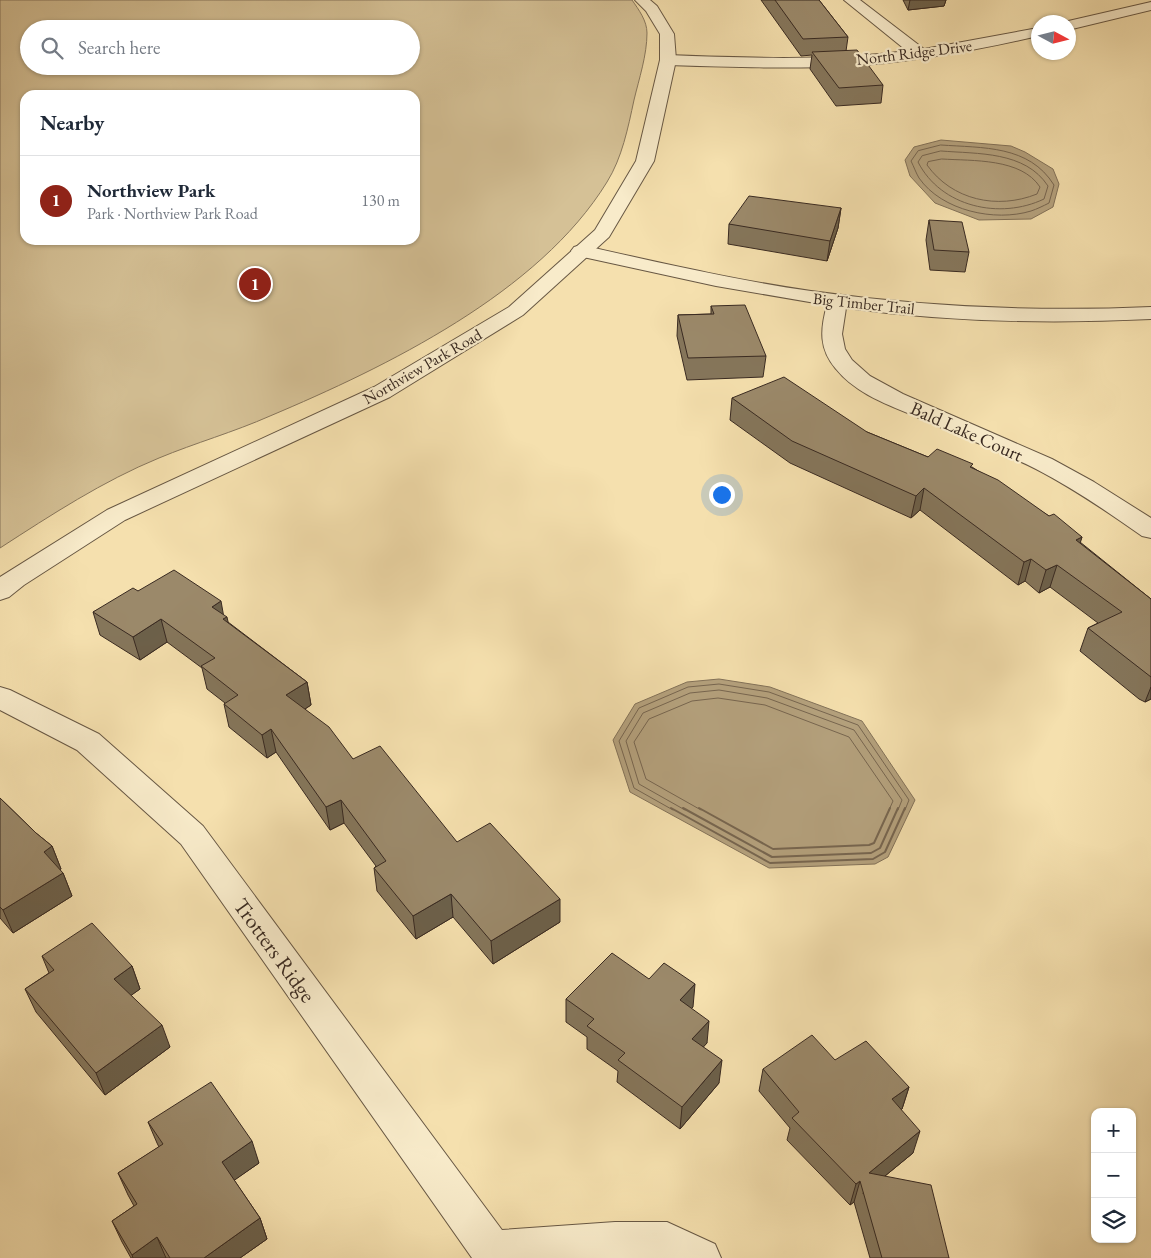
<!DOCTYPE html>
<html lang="en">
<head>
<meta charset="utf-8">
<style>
  body { margin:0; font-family:"EB Garamond",serif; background:#f2f2f3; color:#1f2937 }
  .controls { position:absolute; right:15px; bottom:15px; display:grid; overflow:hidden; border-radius:10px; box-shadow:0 1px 4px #0004 }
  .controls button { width:45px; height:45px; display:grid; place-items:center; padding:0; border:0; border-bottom:1px solid #e0e1e3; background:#fff; color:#1f2937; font:25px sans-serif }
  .compass { position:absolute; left:1031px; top:15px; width:45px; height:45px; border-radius:50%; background:#fff; box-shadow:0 1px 4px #0004; rotate:97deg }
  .you { position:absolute; left:721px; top:494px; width:18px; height:18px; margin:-12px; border:4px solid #fff; border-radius:50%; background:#1a73e8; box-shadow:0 0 0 8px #1a73e833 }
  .badge { display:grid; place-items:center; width:32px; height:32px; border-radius:50%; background:#8f2418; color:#fff; font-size:16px; font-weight:700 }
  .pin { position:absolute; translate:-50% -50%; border:2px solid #fff; box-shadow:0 1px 5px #0006 }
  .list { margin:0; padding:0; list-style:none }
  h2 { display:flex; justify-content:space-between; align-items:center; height:65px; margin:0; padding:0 20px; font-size:21px }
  h2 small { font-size:16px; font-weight:400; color:#747a83 }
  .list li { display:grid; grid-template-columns:32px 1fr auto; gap:15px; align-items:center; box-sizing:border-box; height:90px; padding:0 20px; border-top:1px solid #e0e1e3 }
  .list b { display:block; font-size:19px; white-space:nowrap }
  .list p { margin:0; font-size:16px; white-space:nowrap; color:#747a83 }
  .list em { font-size:16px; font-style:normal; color:#747a83 }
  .icon { flex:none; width:28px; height:28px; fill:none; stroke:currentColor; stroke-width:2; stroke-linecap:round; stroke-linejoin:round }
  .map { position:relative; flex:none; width:1151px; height:1258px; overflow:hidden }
  .search { position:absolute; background:#fff; box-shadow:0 1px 4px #0004; left:20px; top:20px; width:400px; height:55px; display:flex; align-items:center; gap:12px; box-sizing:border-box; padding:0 18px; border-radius:28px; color:#747a83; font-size:19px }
  .panel { position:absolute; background:#fff; box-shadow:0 1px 4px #0004; left:20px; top:90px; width:400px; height:155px; border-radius:15px }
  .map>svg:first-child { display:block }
  .green { fill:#d5c196; stroke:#87765c; fill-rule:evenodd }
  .water { fill:#b5a27e; stroke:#837259 }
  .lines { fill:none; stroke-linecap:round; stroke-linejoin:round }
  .shore-far1 { stroke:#776650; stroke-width:1 }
  .shore { stroke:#776650; stroke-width:2 }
  .minor-casing { stroke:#685844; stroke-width:2 }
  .tertiary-casing { stroke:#685844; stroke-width:2 }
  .minor { fill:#f8ebca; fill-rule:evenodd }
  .tertiary { fill:#f8ebca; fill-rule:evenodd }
  .wall { fill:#85765b; stroke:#392a21 }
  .shaded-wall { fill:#6c604a; stroke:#392a21 }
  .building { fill:#9b896a; stroke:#392a21 }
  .labels { text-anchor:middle; stroke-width:4.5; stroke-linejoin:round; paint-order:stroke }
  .far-street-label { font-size:16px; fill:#392a21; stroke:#f8ebca }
  .street-label { font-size:19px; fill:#392a21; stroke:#f8ebca }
  .near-street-label { font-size:22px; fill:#392a21; stroke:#f8ebca }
</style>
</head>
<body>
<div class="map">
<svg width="1151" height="1258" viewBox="0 0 1151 1258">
  <rect width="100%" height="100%" fill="#f5e0ae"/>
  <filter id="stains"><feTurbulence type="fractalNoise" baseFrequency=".004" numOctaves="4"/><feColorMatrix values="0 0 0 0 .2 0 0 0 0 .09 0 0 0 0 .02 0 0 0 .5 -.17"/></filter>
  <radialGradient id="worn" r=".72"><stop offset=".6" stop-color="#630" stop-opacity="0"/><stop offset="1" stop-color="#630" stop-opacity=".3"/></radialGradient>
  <path class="green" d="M0,0h632c7,10 15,21 15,33 0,22 -8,46 -13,67 -6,28 -12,58 -27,82 -68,111 -221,185 -337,234 -36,16 -75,27 -111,42 -56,23 -108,57 -159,90zM29,29h382v37h-382zM25,95h390v145h-390z"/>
  <g class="water">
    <path d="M941,140l70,6 14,6 28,17 6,15 -6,23 -22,12 -52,1 -44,-17 -25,-27 -5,-16 9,-13z"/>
    <path d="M719,679l51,8 92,34 53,79 -27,57 -13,7 -106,4 -139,-76 -17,-52 22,-36 52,-22z"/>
  </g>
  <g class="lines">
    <g class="shore-far1">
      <path d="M941,145c42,3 88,0 113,40l-5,18c-6,3 -12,6 -18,8 -36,11 -89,0 -112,-33 -3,-5 -5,-11 -8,-17l7,-10z"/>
      <path d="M941,151c37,3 84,0 107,35l-4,13c-44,21 -103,8 -126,-37l4,-6z"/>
      <path d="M942,159c31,2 79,-1 98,28l-3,7c-40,16 -85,6 -110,-29l1,-3z"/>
      <path d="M673,810l-39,-22 -15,-47 20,-33 49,-21 31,-3 50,8 89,33 51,75 -4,10"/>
      <path d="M685,810l-46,-26 -13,-43 17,-28 47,-20 29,-3 48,8 87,32 48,70 -4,10"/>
      <path d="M701,810l-55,-31 -12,-37 15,-23 43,-18 26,-3 47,7 84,32 44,64 -4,9"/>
    </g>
    <g class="shore">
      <path d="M671,808l99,55 103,-4 12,-7 20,-44"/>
      <path d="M683,808l89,49 99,-4 9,-5 18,-40"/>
      <path d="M699,808l74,41 96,-4 5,-2 16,-35"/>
    </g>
    <g class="minor-casing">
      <g id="minor">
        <path d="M844,0h16l64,49 114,-21v8c-61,14 -124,26 -187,30 -61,3 -122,1 -183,-1l-5,-2 -3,-3 3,-3 5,-2c80,3 160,6 239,-4z"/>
        <path d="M1151,2v8l-83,20v-8h-4z"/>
        <path d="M581,245c76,17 153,35 230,46 113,16 226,21 340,16v12c-102,5 -203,3 -305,-11l-4,26 3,15 7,11 18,16 33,18 149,65 42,23 57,36v20l-9,-2c-34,-24 -69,-48 -106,-67 -39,-19 -79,-34 -119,-52 -28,-12 -61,-23 -81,-48 -17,-20 -16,-39 -9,-64l-111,-19 -142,-31 -3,-4 3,-4z"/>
        <path d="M0,687l10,3 89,44 104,92 299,404 113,-8h52l48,22 6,14h-249l-291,-414 -104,-94 -77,-40z"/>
      </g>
    </g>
    <g class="tertiary-casing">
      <path id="tertiary" d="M635,0h15l7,6 17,28 2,26 -22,101 -45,76 -86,78 -133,82 -265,123 -101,65 -15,12 -9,3v-23l107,-67 267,-123 135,-80 86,-77 41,-69 24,-101v-26l-14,-23z"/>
    </g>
    <use href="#minor" class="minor"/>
    <use href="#tertiary" class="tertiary"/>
  </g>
  <g class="wall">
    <path d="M761,0h58l29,37 -2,14 37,34 -2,18 -45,3 -26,-37 2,-14 -11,1z"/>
    <path d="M903,0h43l-2,6 -36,4z"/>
    <path d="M841,208l-3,20 -11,33 -99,-17 1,-20z"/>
    <path d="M929,220l40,32 -4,20 -35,-2 -4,-30z"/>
    <path d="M711,306l55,50 -3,21 -76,3 -10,-44 1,-21 33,-1z"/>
    <path d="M732,398l135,34 61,25 44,10 110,70 -2,5 71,57v100l-6,3 -6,-3 -59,-48 8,-23 10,-5 -48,-36 -11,6 -14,-12 -7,4 -98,-75 -9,8 -121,-55 -60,-43z"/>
    <path d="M138,591l90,31 79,60 4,23 -6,4 48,50 104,83 103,80 -67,42 -40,-47 -37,22 -39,-48 -3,-23 2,-2 -32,-43 -14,7 -54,-78 -9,6 -38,-31 -5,-23 1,-1 -18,-14 -5,-21 -35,-26 -27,18 -40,-25 -7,-23z"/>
    <path d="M0,798l36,35 16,13 9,23 -1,1 3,3 9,23 -59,37 -13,-15z"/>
    <path d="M42,956l90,10 8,23 -9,6 39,52 -65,48 -69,-83 -11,-23 24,-16z"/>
    <path d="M566,999l127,8 -2,1 16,35 -4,4 16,36 -39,46 -63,-47 1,-11 -31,-22v-12l-21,-15z"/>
    <path d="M835,1060l74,27 -7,22 -1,1 12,43 -28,23 64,82h-79l-16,-56 -4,3 -63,-65 3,-12 -31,-37 4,-22z"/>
    <path d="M148,1122l111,41 -25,17 26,38 7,21 -27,19h-109l-9,-16 -10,-21 22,-15 -6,-11 -10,-22 41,-26 -2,-4z"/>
  </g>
  <g class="shaded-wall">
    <path d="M910,0h36l-2,6 -36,4z"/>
    <path d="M841,208l-3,20 -11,33 3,-20z"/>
    <path d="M924,488l-4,22 -9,8 5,-22z"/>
    <path d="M1082,537l-7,23 1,-20z"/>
    <path d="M1031,559l-6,22 -7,4 6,-23z"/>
    <path d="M1057,565l-7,22 -11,6 7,-23z"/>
    <path d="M221,601l3,17 3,-1 5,23 -20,-33z"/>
    <path d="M161,619l6,23 -27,18 -7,-23z"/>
    <path d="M307,682l4,23 -20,13 -5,-23z"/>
    <path d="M1151,687v12l-6,3z"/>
    <path d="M271,729l5,23 -9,6 -5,-23z"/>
    <path d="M341,800l3,23 -14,7 -4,-23z"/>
    <path d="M52,846l9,23 -8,6 -9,-23z"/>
    <path d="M63,873l9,23 -59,37 -10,-23z"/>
    <path d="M451,894l2,23 -37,22 -3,-23z"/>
    <path d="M560,899v23l-67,42 -2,-23z"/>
    <path d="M132,966l8,23 -18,13 -8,-23z"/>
    <path d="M695,984l-2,23 -15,16 2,-23z"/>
    <path d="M709,1021l-2,22 -17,19 2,-23z"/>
    <path d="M162,1025l8,22 -65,48 -9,-22z"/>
    <path d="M722,1060l-3,23 -39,46 2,-22z"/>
    <path d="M909,1087l-7,22 -17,12 7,-22z"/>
    <path d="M920,1131l-7,22 -50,41 6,-21z"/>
    <path d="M252,1141l7,22 -30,21 -7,-22z"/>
    <path d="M860,1181l-6,21 -4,3 6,-21z"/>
    <path d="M260,1218l7,21 -27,19h-36z"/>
    <path d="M157,1237l9,21h-33l-1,-3z"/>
  </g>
  <g class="building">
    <path d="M775,0h44l29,37 -45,2z"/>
    <path d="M857,50l26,35 -44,3 -27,-36z"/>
    <path d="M749,196l92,12 -11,33 -101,-17z"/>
    <path d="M929,220l33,2 7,30 -35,-2z"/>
    <path d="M745,305l21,51 -78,2 -10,-43 36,-1 -3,-8z"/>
    <path d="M784,377l83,55 61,25 9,-8 36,15 -3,3 28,13 51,36 5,-2 28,23 -6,3 75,59v78l-63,-49 34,-16 -65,-47 -11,5 -15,-11 -7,3 -100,-74 -8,8 -124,-55 -60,-43z"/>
    <path d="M174,570l47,31 -9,6 15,10 -4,2 84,63 -21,13 43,32 24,32 27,-13 77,96 33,-19 70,76 -69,42 -40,-47 -38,22 -39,-48 12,-7 -45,-61 -15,7 -55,-78 -9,6 -38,-31 14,-9 -37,-29 14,-8 -54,-39 -28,18 -40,-25 40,-24 5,3z"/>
    <path d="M0,798l36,35 16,13 -8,6 19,21 -60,37 -3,-3z"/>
    <path d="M92,923l40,43 -18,13 48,46 -66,48 -71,-84 29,-19 -12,-14z"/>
    <path d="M612,953l37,26 15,-16 31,21 -15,16 29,21 -17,18 30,21 -40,47 -64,-47 7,-7 -38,-27 7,-7 -28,-20z"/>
    <path d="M812,1035l23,25 31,-19 43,46 -17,12 28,32 -51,42 62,12 18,73h-67l-22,-77 -4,3 -64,-66 7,-6 -36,-43z"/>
    <path d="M211,1082l41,59 -30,21 38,56 -56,40h-34l-13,-21 -25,18 -20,-34 25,-17 -19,-31 45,-29 -15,-22z"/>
  </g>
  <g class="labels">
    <g class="far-street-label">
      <text transform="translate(914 52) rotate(-7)" y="6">North Ridge Drive</text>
      <text transform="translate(864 303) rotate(6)" y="6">Big Timber Trail</text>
      <text transform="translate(422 366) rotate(-30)" y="6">Northview Park Road</text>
    </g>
    <g class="street-label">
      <text transform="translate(967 431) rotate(24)" y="7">Bald Lake Court</text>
    </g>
    <g class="near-street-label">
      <text transform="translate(275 950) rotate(54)" y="8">Trotters Ridge</text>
    </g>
  </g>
  <rect width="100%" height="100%" filter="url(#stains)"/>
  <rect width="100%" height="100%" fill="url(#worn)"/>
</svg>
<div class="controls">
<button>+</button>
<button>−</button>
<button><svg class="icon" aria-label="layers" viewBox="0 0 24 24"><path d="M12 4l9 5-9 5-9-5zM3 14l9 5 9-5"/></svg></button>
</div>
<svg class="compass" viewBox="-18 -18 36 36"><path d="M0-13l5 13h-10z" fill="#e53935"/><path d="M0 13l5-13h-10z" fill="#747a83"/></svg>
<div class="you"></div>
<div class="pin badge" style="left:255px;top:284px">1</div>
<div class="search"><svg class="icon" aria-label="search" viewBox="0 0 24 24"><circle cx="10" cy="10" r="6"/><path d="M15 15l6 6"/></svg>Search here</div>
<section class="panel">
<h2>Nearby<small></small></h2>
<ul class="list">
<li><span class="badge">1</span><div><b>Northview Park</b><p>Park · Northview Park Road</p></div><em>130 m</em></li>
</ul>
</section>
</div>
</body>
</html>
